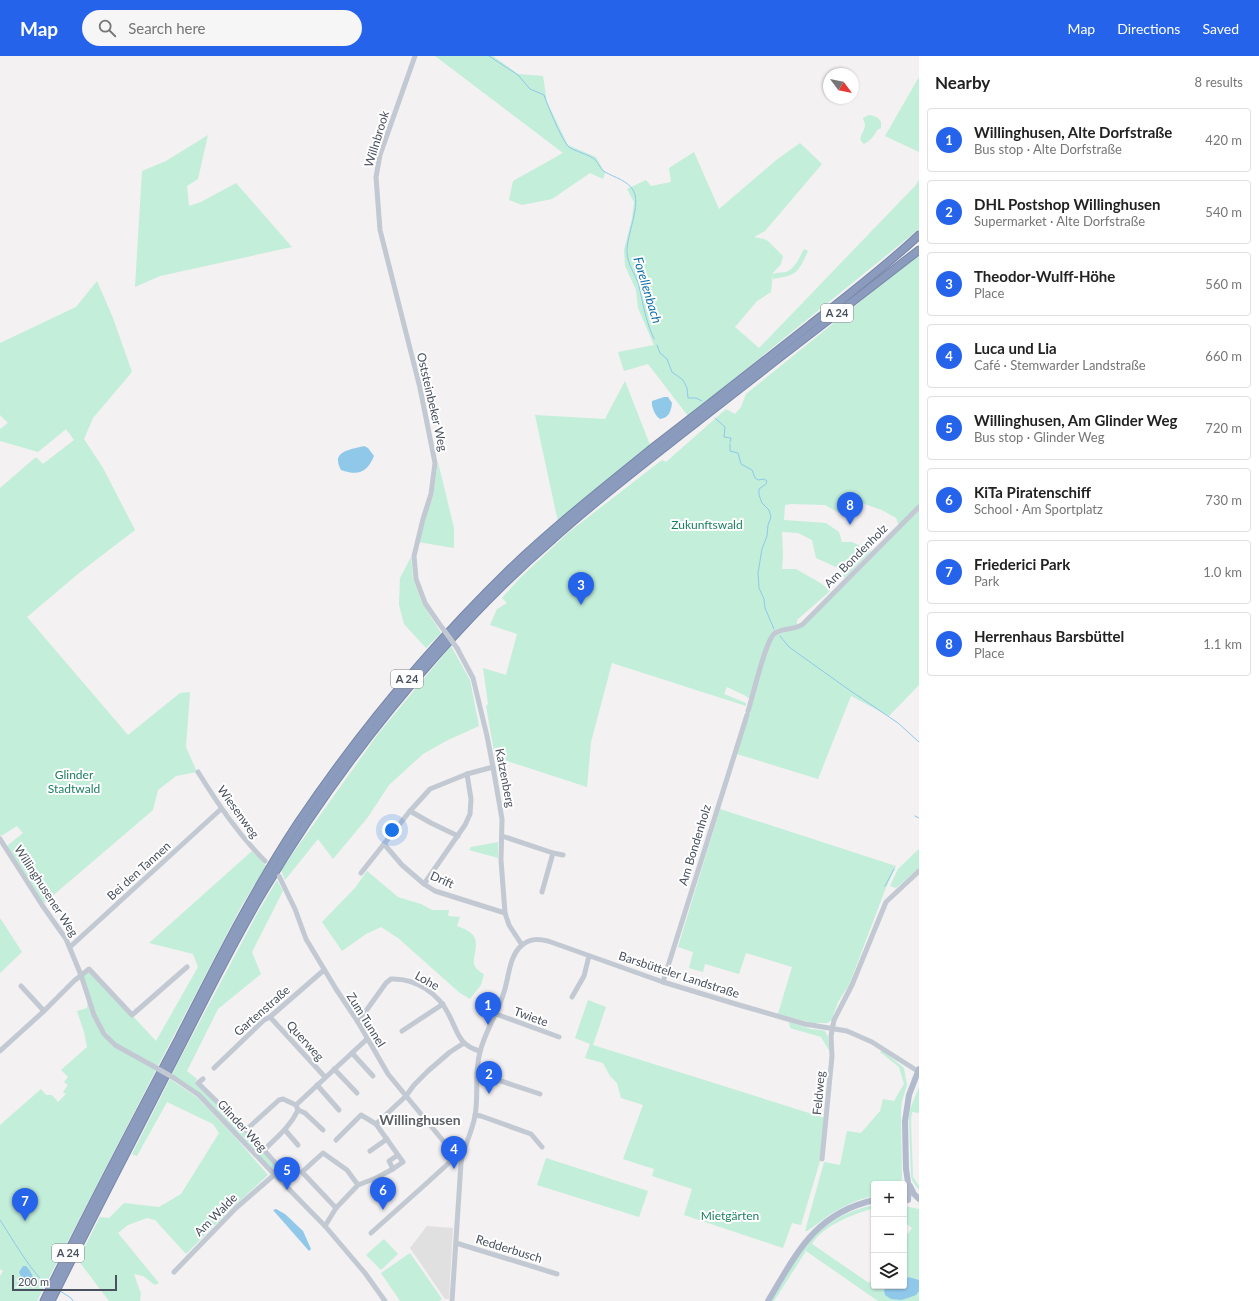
<!DOCTYPE html>
<html lang="en">
<head>
<meta charset="utf-8">
<style>
  body { margin:0; font-family:Lato,sans-serif; background:#f6f6f6; color:#222 }
  .controls { position:absolute; right:12px; bottom:12px; display:grid; overflow:hidden; border-radius:4px; box-shadow:0 1px 3px #0004 }
  .controls button { width:36px; height:36px; display:grid; place-items:center; padding:0; border:0; border-bottom:1px solid #e0e0e0; background:#fff; color:#222; font:20px sans-serif }
  .compass { position:absolute; left:823px; top:12px; width:36px; height:36px; border-radius:50%; background:#fff; box-shadow:0 1px 3px #0004; rotate:122deg }
  .scale { position:absolute; left:12px; bottom:10px; width:105px; box-sizing:border-box; padding-left:4px; border:2px solid #49515e; border-top:0; font-size:11px; line-height:14px; white-space:nowrap; color:#49515e; -webkit-text-stroke:3px #fff; paint-order:stroke }
  .you { position:absolute; left:392px; top:774px; width:14px; height:14px; margin:-10px; border:3px solid #fff; border-radius:50%; background:#1a73e8; box-shadow:0 0 0 6px #1a73e833 }
  .badge { display:grid; place-items:center; width:26px; height:26px; border-radius:50%; background:#2563eb; color:#fff; font-size:13px; font-weight:700 }
  .pin { position:absolute; translate:-50% -33px; filter:drop-shadow(0 1px 2px #0008) }
  .pin::after { content:''; position:absolute; top:21px; width:14px; height:12px; background:inherit; clip-path:polygon(0 0,100% 0,50% 100%) }
  .list { margin:0; padding:0; list-style:none }
  h2 { display:flex; justify-content:space-between; align-items:center; height:52px; margin:0; padding:0 16px; font-size:17px }
  h2 small { font-size:13px; font-weight:400; color:#767676 }
  .list li { display:grid; grid-template-columns:26px 1fr auto; gap:12px; align-items:center; box-sizing:border-box; height:64px; margin:0 8px 8px; padding:0 8px; border:1px solid #e0e0e0; border-radius:4px }
  .list b { display:block; font-size:15px; white-space:nowrap }
  .list p { margin:0; font-size:13px; white-space:nowrap; color:#767676 }
  .list em { font-size:13px; font-style:normal; color:#767676 }
  .icon { flex:none; width:22px; height:22px; fill:none; stroke:currentColor; stroke-width:2; stroke-linecap:round; stroke-linejoin:round }
  .map { position:relative; flex:none; width:919px; height:1245px; overflow:hidden }
  header { display:flex; align-items:center; gap:24px; box-sizing:border-box; height:56px; padding:0 20px; background:#2563eb; color:#fff }
  header strong { font-size:19px }
  nav { display:flex; gap:22px; margin-inline-start:auto; font-size:14px }
  .search { width:280px; height:36px; background:#f6f6f6; display:flex; align-items:center; gap:10px; box-sizing:border-box; padding:0 14px; border-radius:22px; color:#767676; font-size:15px }
  main { display:flex }
  aside { flex:1; background:#fff }
  .map>svg:first-child { display:block }
  .education { fill:#e1e0e0 }
  .green { fill:#c2eeda }
  .water { fill:#90c8ea }
  .lines { fill:none; stroke-linecap:round; stroke-linejoin:round }
  .stream { stroke:#90c8ea; stroke-width:1 }
  .highway-casing { stroke:#7686a9; stroke-width:9 }
  .minor { stroke:#c2c9d2; stroke-width:5 }
  .major { stroke:#b2bbce; stroke-width:6 }
  .highway { stroke:#8b9bbe; stroke-width:7 }
  .minor-bridge { stroke:#c2c9d2; stroke-width:5 }
  .labels { text-anchor:middle; stroke-width:4; stroke-linejoin:round; paint-order:stroke }
  .shield { fill:#fff; stroke:#80858e; stroke-width:1 }
  .shield-label { font-size:11px; font-weight:bold; fill:#49515e }
  .street-label { font-size:12px; fill:#49515e; stroke:#fff }
  .park-label { font-size:12px; fill:#1b7f5d; stroke:#fff }
  .water-label { font-size:13px; font-style:italic; fill:#1170a9; stroke:#fff }
  .quarter-label { font-size:14px; font-weight:bold; fill:#5d6066; stroke:#fff }
</style>
</head>
<body>
<header>
<strong>Map</strong>
<div class="search"><svg class="icon" aria-label="search" viewBox="0 0 24 24"><circle cx="10" cy="10" r="6"/><path d="M15 15l6 6"/></svg>Search here</div>
<nav><a>Map</a><a>Directions</a><a>Saved</a></nav>
</header>
<main>
<div class="map">
<svg width="919" height="1245" viewBox="0 0 919 1245">
  <rect width="100%" height="100%" fill="#f3f1f1"/>
  <path class="education" d="M427,1170l26,2 -4,71h-4l-35,-51z"/>
  <g class="green">
    <path d="M435,0h58l25,18 25,2 4,26 21,43 28,12 9,16 -2,6 -13,-6 -38,26 -30,6 -13,-5 4,-19 50,-28z"/>
    <path d="M919,21v75l-34,-16z"/>
    <path d="M869,59c6,1 9,2 12,7v6l-4,2c-3,6 -7,11 -13,14 -8,-7 1,-11 1,-19 0,-3 -2,-5 -2,-7z"/>
    <path d="M208,79l-10,44 -11,7 2,20 12,-4 35,-19 56,64 -132,29 -25,11 7,-116 24,-10z"/>
    <path d="M800,87l22,21 -57,67 -11,6 10,2 4,2 15,15 -2,8 -8,9 -2,19 -14,9 -22,26 24,21 156,-162 4,-6v49l-231,187 -40,-52 -24,7 -6,-19 36,-7 -16,-37 -2,-18 -11,-24 -1,-16 8,-32 2,-16 -7,-13 19,-9 5,6 20,-4 -2,-14 25,-16 25,57 56,-48z"/>
    <path d="M804,193l4,2c-10,22 -11,24 -35,28v-5c5,-2 9,-1 13,-2 9,-3 14,-16 18,-23z"/>
    <path d="M919,198v251l-20,21 -3,-8 -14,-8 -29,-10 -14,13 -14,-8 -33,-1 -7,1 -1,15 42,3 13,9 3,10h10l19,9 -26,27 -7,-10 -22,-10 -4,-18 -14,-7 -16,-1 1,25 -1,12h14l26,15 8,7 -33,29v5l-21,4 -6,8 -20,60 -2,1 -2,-2 -19,-9 -3,7 22,9v3l-134,-43 -21,79 -4,45 -92,-30 -9,-51 2,-2 -5,-36 23,7 11,-41 -27,-9 7,-16 10,-6 -5,-5 18,-20 49,-46 93,-72 4,2 60,-53 9,5 6,-7 5,-13z"/>
    <path d="M97,225l16,37 19,54 -39,46 -9,21 19,29 32,62 -56,43 -52,44 101,118 52,-42 10,-1 -4,55 11,25 -21,4 -18,14 -5,20 -110,94 -36,-58 16,-13 -6,-7 -16,10 -1,-1v-347l36,-31 7,7 31,-24 -8,-11 -28,23 -38,-11v-12l8,-6 -8,-8v-72l76,-36z"/>
    <path d="M625,325l25,64 -57,46 -35,31 -23,-107 70,4z"/>
    <path d="M438,406l16,66v20l-36,-6 6,-22 9,-23z"/>
    <path d="M919,453v176l-30,31 -38,-20 -33,83 -81,-25 30,-102c8,-19 8,-19 28,-22z"/>
    <path d="M411,501l2,22 9,24 19,30 -15,15 -22,-24 -5,-19 1,-27z"/>
    <path d="M451,590l19,34 9,46 -31,14 -25,14 -34,31 -21,32 -35,42 -15,-20 -33,41 -4,-10 97,-136z"/>
    <path d="M720,753l176,57 -11,24 -36,95 -11,17 -6,17 -4,4h-15l-35,-9 14,-47 -46,-14 -7,21 -34,-10 -2,8 -14,-4 4,-16 -15,-5z"/>
    <path d="M498,786v16l-29,-8 2,-3z"/>
    <path d="M919,793v19l-23,20 -6,-2 8,-17z"/>
    <path d="M252,795l14,15 -24,39 -84,161 -43,-23 -13,-16 -6,-13 -14,-40 7,-5 67,72 42,-74 -5,-13 -44,-11z"/>
    <path d="M367,815l31,26 23,7 11,6h17l-1,6 12,1 -3,9c5,2 11,4 15,8 10,11 -3,25 4,34 2,2 5,5 8,6l-3,11 -11,14 -10,-6 -62,-55 -17,-11 -15,7 -24,17 -20,-29 33,-34z"/>
    <path d="M277,824l6,11 -31,61 9,22 -43,35 -31,62 10,8 -2,3 50,49 30,35 -3,3 -33,-35 -67,-60 85,-160z"/>
    <path d="M0,862l22,34 -22,21z"/>
    <path d="M88,944l4,15 7,14 13,17 44,24 -119,231h-37v-25l3,-5 -3,-2v-144l41,-36 5,6h6l6,7 8,-8 -3,-2 5,-7 -4,-3 4,-5 -7,-7 26,-23 -3,-15 -7,-21 10,-3z"/>
    <path d="M588,944l18,7 -13,38 232,73 -5,43 -19,64 -9,-2 -9,25 -99,-33 8,-26 -40,-13 2,-7 -31,-10 20,-54 -22,-7 -4,-15 -7,-7 -7,-13 -18,-5 5,-14 -15,-6z"/>
    <path d="M789,966l22,7 10,1 4,1 3,6 2,15 -9,-15 -31,-9z"/>
    <path d="M882,994l22,18 3,17 -5,16 -1,10 1,73h-28v12c-17,3 -35,12 -49,22 -6,4 -11,9 -18,13h-2l19,-69 16,3 7,-34 14,2 19,-22 3,-12 11,2 10,-17 -5,-17 -19,-15z"/>
    <path d="M170,1023l28,19 37,39 33,38 -34,31 -48,48 -31,-34 -8,-2 -19,7 -10,8 41,50 -4,2 -12,-9 -9,-2 7,20 -1,7h-31l-31,-41 22,-43 9,1 15,-15 35,4 22,-13 38,-61 -6,-9 -46,-22 -30,54 -5,-2z"/>
    <path d="M919,1031v26l-7,-1 -1,8 2,57 6,9v4l-6,-8 -2,-5 -2,-58 1,-10z"/>
    <path d="M546,1102l102,33 -9,26 -102,-32z"/>
    <path d="M873,1149l1,3c-20,6 -51,17 -62,36l57,39 5,-6v9h14l-4,4 32,5 3,-4v10h-41l-72,-50 -32,50h-3c29,-48 43,-82 102,-96z"/>
    <path d="M904,1150l15,3v71l-10,-3 -5,2v-40l8,-11 -8,-6z"/>
    <path d="M384,1183l14,15 -17,16 -15,-15z"/>
    <path d="M410,1197l32,46 -3,2h-39l-19,-28z"/>
  </g>
  <g class="water">
    <path d="M664,341h4l4,6c-1,8 -3,15 -12,16 -5,-3 -9,-13 -8,-18z"/>
    <path d="M364,390l4,2 6,8c-7,17 -16,20 -33,14 -1,-2 -3,-6 -3,-9 -1,-11 19,-13 26,-15z"/>
    <path d="M276,1153l9,5 18,17 8,18 -2,2 -36,-41z"/>
    <path d="M23,1210h3c4,4 9,12 8,18l-5,3 -3,-8 -5,-2 -2,-5z"/>
    <path d="M909,1221l10,3v11l-3,4 -8,3 -7,2 -10,-1 -6,-4 -1,-5 3,-3 17,-1v-7z"/>
  </g>
  <g class="lines">
    <g class="stream">
      <path d="M489,0l29,19 12,14 14,6c3,9 19,48 25,52 7,5 17,6 25,12 5,4 5,9 11,13 9,5 23,9 28,18 9,14 -7,46 -6,62 0,12 9,23 12,34 4,18 7,36 15,53"/>
      <path d="M657,289l3,8 7,6 5,13 11,8 4,8 1,10h8l6,3"/>
      <path d="M715,362l10,9 -1,10 7,1 -1,4"/>
      <path d="M730,388v7l8,2 3,11 11,6 3,8 3,2 6,-1 3,2 -1,3 -7,5v6l3,8 7,7 2,7 -3,8 -1,11 -5,13 -4,24 1,15 5,11 1,9 9,21"/>
      <path d="M780,580l9,11 56,40 53,36 21,19"/>
      <path d="M915,760l4,2"/>
      <path d="M885,830l9,-17"/>
      <path d="M0,1164c10,15 34,57 47,64"/>
      <path d="M60,1235l11,7 2,3"/>
    </g>
    <g class="highway-casing">
      <g id="highway">
        <path d="M44,1245c43,-89 89,-176 135,-263 37,-73 74,-147 119,-215 62,-92 133,-177 212,-254 46,-44 96,-83 145,-123 52,-40 104,-81 155,-121 37,-29 75,-58 109,-90"/>
        <path d="M51,1245c38,-77 78,-153 117,-230 32,-61 62,-125 98,-184 49,-82 106,-159 169,-230 37,-42 76,-82 118,-118 43,-39 89,-74 135,-110 76,-60 154,-119 231,-179"/>
      </g>
    </g>
    <g class="minor">
      <path d="M415,0l-35,99 -4,22 4,53 40,158 15,75 -4,31 -8,25 -9,37 2,23 9,24 13,19"/>
      <path d="M457,592l16,30 14,58 6,31 9,52 -1,41 4,53 4,12 13,20"/>
      <path d="M748,655c5,-15 17,-69 26,-77 7,-7 20,-3 29,-10l116,-117"/>
      <path d="M198,716c20,32 40,62 67,89"/>
      <path d="M410,755l21,12 27,13"/>
      <path d="M502,780l51,17 -11,39"/>
      <path d="M0,783l42,66 24,34 15,36 13,40 10,19 11,11 38,21"/>
      <path d="M384,788l18,21 22,19 11,7 70,22"/>
      <path d="M553,797l10,2"/>
      <path d="M361,817l49,-62 20,-22 37,-15 26,-7"/>
      <path d="M279,820l16,33 11,30 30,50 22,33 30,52 61,74 8,5h6"/>
      <path d="M424,828l41,-59 5,-11 1,-15 -4,-25"/>
      <path d="M70,891l151,-138"/>
      <path d="M663,926l84,-267"/>
      <path d="M21,930l23,25"/>
      <path d="M572,941l12,-21 5,-20"/>
      <path d="M496,958l63,23"/>
      <path d="M270,961l55,60"/>
      <path d="M358,966l28,-39 5,-4c25,-1 48,15 58,36 9,17 9,30 31,36"/>
      <path d="M402,975l41,-27"/>
      <path d="M0,995l44,-40 30,-30 15,-12 43,46 55,-48"/>
      <path d="M352,997l21,23"/>
      <path d="M214,1012l50,-48 6,-3 54,-47"/>
      <path d="M334,1013l23,24"/>
      <path d="M477,1017l63,21"/>
      <path d="M174,1022l25,17 74,78 52,53 40,47 20,28"/>
      <path d="M203,1023l-5,4 48,47 33,37 -6,6"/>
      <path d="M317,1029l22,25"/>
      <path d="M298,1054l7,3 18,17"/>
      <path d="M475,1059l6,1 50,18 11,13"/>
      <path d="M246,1074l33,-30 4,-1 13,6"/>
      <path d="M285,1074l13,15"/>
      <path d="M336,1084l25,-25 15,9"/>
      <path d="M264,1094c13,-13 26,-23 34,-40l-2,-5 71,-66"/>
      <path d="M370,1095l17,-12"/>
      <path d="M398,1099l-9,6 4,8 10,-7 -27,-38 30,-28 8,-11 14,-14 22,-19 14,-9"/>
      <path d="M822,1103l10,-103 -1,-20 3,-16 18,-35 34,-83 33,-31"/>
      <path d="M358,1129l-22,23 -34,-36 21,-19 24,17 11,15 18,-7 17,-9"/>
      <path d="M325,1170l11,-18"/>
      <path d="M371,1177l57,-51 23,-21 6,-8"/>
      <path d="M456,1187l101,31"/>
      <path d="M174,1216l62,-64 38,-33"/>
      <path d="M452,1245l9,-138c3,-17 11,-31 14,-47 4,-22 -1,-43 5,-64 5,-21 18,-39 24,-60 5,-15 5,-36 18,-47 9,-7 17,-6 26,-4l115,41 76,23 66,19 42,7 25,11 47,30"/>
    </g>
    <g class="major">
      <path d="M910,1130l4,8 5,5"/>
      <path d="M908,1144l1,-11 -3,-20 -1,-48 4,-26 10,-26"/>
      <path d="M768,1245c29,-48 46,-87 106,-101"/>
    </g>
    <use href="#highway" class="highway"/>
    <g class="minor-bridge">
      <path d="M438,566l19,26"/>
      <path d="M153,1010l21,12"/>
    </g>
  </g>
  <g class="labels">
    <g class="shield">
      <rect x="821" y="248" width="32" height="18" rx="3"/>
      <rect x="391" y="614" width="32" height="18" rx="3"/>
      <rect x="52" y="1188" width="32" height="18" rx="3"/>
    </g>
    <g class="shield-label">
      <text x="837" y="261">A 24</text>
      <text x="407" y="627">A 24</text>
      <text x="68" y="1201">A 24</text>
    </g>
    <g class="street-label">
      <text transform="translate(377 83) rotate(-73)" y="4">Willnbrook</text>
      <text transform="translate(432 346) rotate(77)" y="4">Oststeinbeker Weg</text>
      <text transform="translate(856 500) rotate(-45)" y="4">Am Bondenholz</text>
      <text transform="translate(505 722) rotate(79)" y="4">Katzenberg</text>
      <text transform="translate(238 756) rotate(54)" y="4">Wiesenweg</text>
      <text transform="translate(695 789) rotate(-73)" y="4">Am Bondenholz</text>
      <text transform="translate(139 815) rotate(-42)" y="4">Bei den Tannen</text>
      <text transform="translate(442 824) rotate(24)" y="4">Drift</text>
      <text transform="translate(46 835) rotate(57)" y="4">Willinghusener Weg</text>
      <text transform="translate(679 919) rotate(18)" y="4">Barsbütteler Landstraße</text>
      <text transform="translate(427 925) rotate(29)" y="4">Lohe</text>
      <text transform="translate(262 955) rotate(-41)" y="4">Gartenstraße</text>
      <text transform="translate(531 961) rotate(20)" y="4">Twiete</text>
      <text transform="translate(366 964) rotate(58)" y="4">Zum Tunnel</text>
      <text transform="translate(305 985) rotate(48)" y="4">Querweg</text>
      <text transform="translate(819 1037) rotate(-85)" y="4">Feldweg</text>
      <text transform="translate(242 1070) rotate(47)" y="4">Glinder Weg</text>
      <text transform="translate(216 1159) rotate(-45)" y="4">Am Walde</text>
      <text transform="translate(509 1193) rotate(17)" y="4">Redderbusch</text>
    </g>
    <g class="park-label">
      <text x="707" y="473">Zukunftswald</text>
      <text x="74" y="723">Glinder<tspan x="74" dy="14">Stadtwald</tspan></text>
      <text x="730" y="1164">Mietgärten</text>
    </g>
    <g class="water-label">
      <text transform="translate(648 234) rotate(73)" y="5">Forellenbach</text>
    </g>
    <g class="quarter-label">
      <text x="420" y="1069">Willinghusen</text>
    </g>
  </g>
</svg>
<div class="controls">
<button>+</button>
<button>−</button>
<button><svg class="icon" aria-label="layers" viewBox="0 0 24 24"><path d="M12 4l9 5-9 5-9-5zM3 14l9 5 9-5"/></svg></button>
</div>
<svg class="compass" viewBox="-18 -18 36 36"><path d="M0-13l5 13h-10z" fill="#e53935"/><path d="M0 13l5-13h-10z" fill="#767676"/></svg>
<div class="scale">200 m</div>
<div class="you"></div>
<div class="pin badge" style="left:488px;top:969px">1</div>
<div class="pin badge" style="left:489px;top:1038px">2</div>
<div class="pin badge" style="left:581px;top:549px">3</div>
<div class="pin badge" style="left:454px;top:1113px">4</div>
<div class="pin badge" style="left:287px;top:1134px">5</div>
<div class="pin badge" style="left:383px;top:1154px">6</div>
<div class="pin badge" style="left:25px;top:1165px">7</div>
<div class="pin badge" style="left:850px;top:469px">8</div>
</div>
<aside>
<h2>Nearby<small>8 results</small></h2>
<ul class="list">
<li><span class="badge">1</span><div><b>Willinghusen, Alte Dorfstraße</b><p>Bus stop · Alte Dorfstraße</p></div><em>420 m</em></li>
<li><span class="badge">2</span><div><b>DHL Postshop Willinghusen</b><p>Supermarket · Alte Dorfstraße</p></div><em>540 m</em></li>
<li><span class="badge">3</span><div><b>Theodor-Wulff-Höhe</b><p>Place</p></div><em>560 m</em></li>
<li><span class="badge">4</span><div><b>Luca und Lia</b><p>Café · Stemwarder Landstraße</p></div><em>660 m</em></li>
<li><span class="badge">5</span><div><b>Willinghusen, Am Glinder Weg</b><p>Bus stop · Glinder Weg</p></div><em>720 m</em></li>
<li><span class="badge">6</span><div><b>KiTa Piratenschiff</b><p>School · Am Sportplatz</p></div><em>730 m</em></li>
<li><span class="badge">7</span><div><b>Friederici Park</b><p>Park</p></div><em>1.0 km</em></li>
<li><span class="badge">8</span><div><b>Herrenhaus Barsbüttel</b><p>Place</p></div><em>1.1 km</em></li>
</ul>
</aside>
</main>
</body>
</html>
